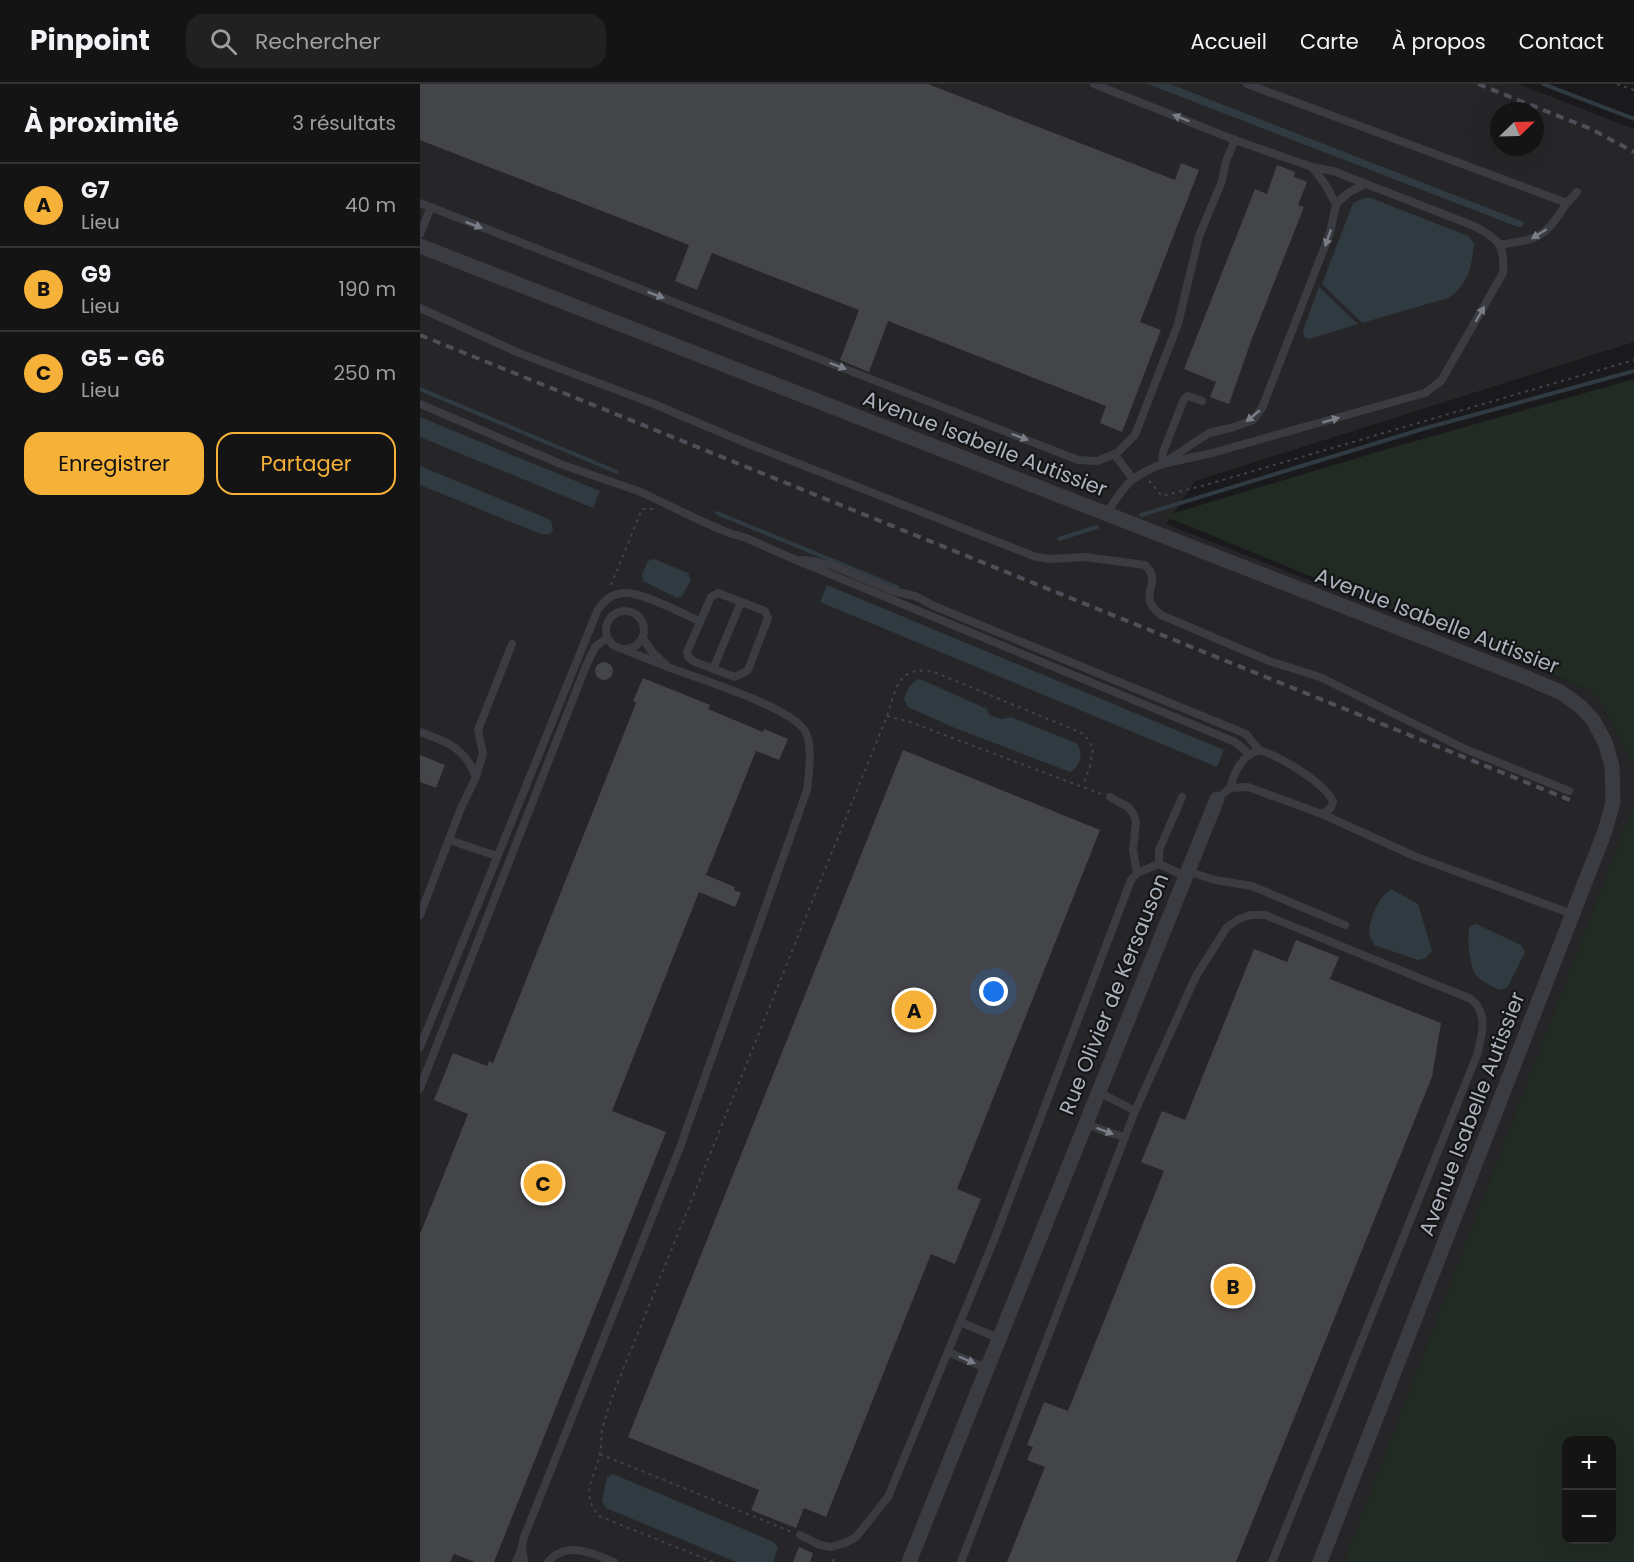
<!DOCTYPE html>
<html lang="fr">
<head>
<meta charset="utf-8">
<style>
  body { margin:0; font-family:Poppins,sans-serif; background:#212122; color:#f1f3f6 }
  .controls { position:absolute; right:18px; bottom:18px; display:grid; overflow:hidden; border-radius:12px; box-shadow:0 6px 24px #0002 }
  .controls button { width:54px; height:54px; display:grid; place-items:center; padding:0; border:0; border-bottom:2px solid #333334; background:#141415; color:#f1f3f6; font:30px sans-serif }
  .compass { position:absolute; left:1070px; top:18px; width:54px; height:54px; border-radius:50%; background:#141415; box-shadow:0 6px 24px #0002; rotate:67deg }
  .you { position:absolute; left:574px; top:908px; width:21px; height:21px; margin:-15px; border:4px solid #fff; border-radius:50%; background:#1a73e8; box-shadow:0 0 0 9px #1a73e833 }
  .badge { display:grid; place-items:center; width:39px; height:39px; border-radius:50%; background:#f6b138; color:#111; font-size:20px; font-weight:700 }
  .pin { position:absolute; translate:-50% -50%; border:3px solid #fff; box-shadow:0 2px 6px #0006 }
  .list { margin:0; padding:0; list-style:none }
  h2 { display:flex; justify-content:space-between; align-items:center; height:78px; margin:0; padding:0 24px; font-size:26px }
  h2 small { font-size:20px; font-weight:400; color:#9d9ea0 }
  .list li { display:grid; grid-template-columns:39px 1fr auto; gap:18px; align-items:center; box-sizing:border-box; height:84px; padding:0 24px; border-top:2px solid #333334 }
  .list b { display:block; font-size:22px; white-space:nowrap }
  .list p { margin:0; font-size:20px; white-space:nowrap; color:#9d9ea0 }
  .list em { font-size:20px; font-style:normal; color:#9d9ea0 }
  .actions { display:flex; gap:12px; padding:18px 24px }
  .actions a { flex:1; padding:14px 0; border:2px solid #f6b138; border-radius:18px; text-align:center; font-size:21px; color:#f6b138 }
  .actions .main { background:#f6b138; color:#111 }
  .icon { flex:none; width:33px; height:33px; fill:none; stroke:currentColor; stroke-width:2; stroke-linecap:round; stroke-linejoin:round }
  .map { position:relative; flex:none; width:1214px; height:1478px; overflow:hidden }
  header { display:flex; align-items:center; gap:36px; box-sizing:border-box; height:84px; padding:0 30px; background:#141415; border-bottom:2px solid #333334 }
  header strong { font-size:28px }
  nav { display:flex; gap:33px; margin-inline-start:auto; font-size:21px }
  .search { width:420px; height:54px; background:#212122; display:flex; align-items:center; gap:15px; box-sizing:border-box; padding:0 21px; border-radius:18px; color:#9d9ea0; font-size:22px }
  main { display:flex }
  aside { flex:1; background:#141415 }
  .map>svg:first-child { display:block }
  .built { fill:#262629; fill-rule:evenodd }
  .green { fill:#222b23; fill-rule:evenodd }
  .water { fill:#2f3a41 }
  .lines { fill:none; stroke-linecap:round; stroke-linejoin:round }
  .stream { stroke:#2f3a41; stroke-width:4 }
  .building { fill:#444549 }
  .path { stroke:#414349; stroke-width:2; stroke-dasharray:3 4.5; stroke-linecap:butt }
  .lane { stroke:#3b3c42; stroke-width:8 }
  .street { stroke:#3b3c42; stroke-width:15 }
  .rail { stroke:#4e5057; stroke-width:4; stroke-dasharray:8 6; stroke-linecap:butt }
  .oneway { fill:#797d85 }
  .labels { text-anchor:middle; stroke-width:4.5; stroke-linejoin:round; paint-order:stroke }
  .street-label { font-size:21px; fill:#acb2bc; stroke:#151517 }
</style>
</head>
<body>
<header>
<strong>Pinpoint</strong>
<div class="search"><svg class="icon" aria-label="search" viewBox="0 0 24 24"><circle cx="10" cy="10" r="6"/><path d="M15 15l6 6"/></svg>Rechercher</div>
<nav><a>Accueil</a><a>Carte</a><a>À propos</a><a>Contact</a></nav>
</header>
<main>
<aside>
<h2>À proximité<small>3 résultats</small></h2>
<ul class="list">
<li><span class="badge">A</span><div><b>G7</b><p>Lieu</p></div><em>40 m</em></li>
<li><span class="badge">B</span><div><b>G9</b><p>Lieu</p></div><em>190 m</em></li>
<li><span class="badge">C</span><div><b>G5 - G6</b><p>Lieu</p></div><em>250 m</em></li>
</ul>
<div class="actions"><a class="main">Enregistrer</a><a>Partager</a></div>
</aside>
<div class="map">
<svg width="1214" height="1478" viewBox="0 0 1214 1478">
  <rect width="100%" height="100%" fill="#1a1a1c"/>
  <path class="built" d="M0,0h1098l116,45v213l-439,139 -29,43 428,168 40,74v37l-290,759h-924zM1079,27h36v36h-36z"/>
  <g class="green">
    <path d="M1214,295v387l-40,-74 -430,-176 220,-66z"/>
    <path d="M1214,719v759h-290zM1146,1356h46v100h-46z"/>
  </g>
  <g class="water">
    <path d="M728,0h22l354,138 -2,5h-4z"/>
    <path d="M944,114h7l97,38 6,7c-2,23 -5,41 -26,55l-86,25 -40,-39 31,-81z"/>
    <path d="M899,203l39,37 -49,15 -5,-2 -1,-7z"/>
    <path d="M0,333l180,74 -7,17 -173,-71z"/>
    <path d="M0,382l131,54 2,10 -3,4h-9l-121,-49z"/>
    <path d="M234,475l34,14 3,7 -9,16 -5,2 -34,-17 -1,-6 6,-14z"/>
    <path d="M407,501l397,165 -7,17 -397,-165z"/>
    <path d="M500,595l67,30 2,6 13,4 9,-2 65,26c8,9 5,23 -6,29l-115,-44 -47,-21 -4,-8c3,-9 6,-17 16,-20z"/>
    <path d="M971,805l27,15 14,47 -6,7 -8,2 -44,-15c0,-1 -4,-8 -4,-9 -3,-14 9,-40 21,-47z"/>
    <path d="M1056,840l45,21 4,7 -18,36 -7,2c-8,-4 -19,-8 -25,-16 -5,-8 -9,-39 -5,-48z"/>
    <path d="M193,1390l161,68 4,6 -5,14h-37l-130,-54 -4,-7 5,-24z"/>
  </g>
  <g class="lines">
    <g class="stream">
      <path d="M1123,0l91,35"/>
      <path d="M0,305l197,83"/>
      <path d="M297,429l180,74"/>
      <path d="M721,431l285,-87 208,-57"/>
      <path d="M639,455l38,-12"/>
    </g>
  </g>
  <g class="building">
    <path d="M0,0h508l247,96 6,-17 18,7 -59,152 21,8 -39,102 -22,-9 6,-17 -218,-85 -19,51 -29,-12 19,-50 -147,-57 -15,37 -22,-9 14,-36 -269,-105z"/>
    <path d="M857,81l18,7 -1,5 13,5 -9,23 6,2 -53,134 -22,63 -19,-7 6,-15 -32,-13 71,-180 12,5z"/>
    <circle cx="184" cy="587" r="9"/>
    <path d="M223,594l67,27 -2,4 55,23 1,-3 24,10 -9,21 -23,-9 -50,124 29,12 -1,3 7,3 -6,14 -36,-15 -87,219 54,21 -172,430h-19l-21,-8 -4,8h-30v-328l48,-120 -34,-14 19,-47 34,13 2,-5 4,2 143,-360 -3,-2z"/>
    <path d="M483,666l197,80 -143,359 24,10 -26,65 -24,-10 -105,263 -22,-9 -8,20 -45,-18 8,-20 -131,-53z"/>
    <path d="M0,671l25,10 -9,23 -16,-6z"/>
    <path d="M876,856l43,17 -9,22 111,44 -9,54 -196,485h-229l38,-95 -18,-7 6,-13 -6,-2 17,-43 24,9 96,-240 -23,-9 21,-51 23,9 69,-171 33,13z"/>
    <path d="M379,1463l14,6 -3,9h-17z"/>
  </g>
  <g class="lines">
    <g class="path">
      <path d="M1197,0l17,6"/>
      <path d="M729,397l13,15 40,-10 432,-126"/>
      <path d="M191,501l31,-76h11"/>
      <path d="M467,632l23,6 191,72"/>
      <path d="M180,1370l192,78"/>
      <path d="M293,1478l-114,-46c-20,-24 -4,-37 1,-63 2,-7 1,-16 2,-24 3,-11 7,-21 10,-32l275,-681c9,-28 11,-51 47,-44l150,62 9,14 -3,18 -7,20"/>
      <path d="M413,1478l1,-6"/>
    </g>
    <g class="lane">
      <path d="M674,0l141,56 77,27 21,4 141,55c25,13 31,19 29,47l-62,108 -16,12 -213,60 -50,11 47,-31 25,-6 19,-7 9,-12 68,-175 6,-29 -11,-20 -13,-17"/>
      <path d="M827,0l320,119 10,-11"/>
      <path d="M0,119l658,257 19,1 20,-8 18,-18 43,-111 21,-88 23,-55 4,-20 9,-21"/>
      <path d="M916,120l12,-11 17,-9"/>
      <path d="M0,150l11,-27"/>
      <path d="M1079,161c42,-7 44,-6 68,-42"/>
      <path d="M0,224l99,45 135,51 87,37 295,116 14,2 35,-2 60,8c20,19 -11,29 16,50l108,46 51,16 143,71 106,43"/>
      <path d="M0,320l143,61 78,27 58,28 30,13 17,5 50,22 439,182 14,12"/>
      <path d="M694,370l19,25"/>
      <path d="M686,430c20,-30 22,-36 56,-50l1,-12 21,-53 4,-3 14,5"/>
      <path d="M382,476l13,1 19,5 59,25 22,5 19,10 312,128 13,16"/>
      <path d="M298,509l47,18 3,7 -20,52 -13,7 -40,-15 -7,-5 -1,-5 24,-55z"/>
      <circle cx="205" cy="546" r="19"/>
      <path d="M205,566l43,17 -16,-15 -9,-14"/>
      <path d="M293,585l28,-67"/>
      <path d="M0,648c28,10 45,16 56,45l-15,31 -41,107"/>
      <path d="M56,693l7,-23 -5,-24 34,-86"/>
      <path d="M810,704c5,-18 11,-31 29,-38 20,6 67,33 74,52l-3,7 -8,5"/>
      <path d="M690,713l18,10 6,8 2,8 -3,26 4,24"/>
      <path d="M762,713l-23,53v14l26,12"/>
      <path d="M797,715l13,-11 18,-1 74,27 92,42 158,58"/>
      <path d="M29,756l48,16"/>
      <path d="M767,787l28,9 37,6 93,39"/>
      <path d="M0,963l178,-438c8,-10 15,-16 28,-16 16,-1 57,21 74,28"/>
      <path d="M0,1004l166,-422 9,-19 12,-9"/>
      <path d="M677,1007l38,20"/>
      <path d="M665,1039l22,9 18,5"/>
      <path d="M540,1238l38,16"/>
      <path d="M528,1268l38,16"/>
      <path d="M380,1451l20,10 11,2 14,-4 11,-6 32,-40 106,-257 137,-360 6,-7 22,-9"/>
      <path d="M96,1478l6,-14"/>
      <path d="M104,1478l-2,-15 2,-10 155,-387 128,-360c2,-16 6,-46 -2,-59 -14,-24 -108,-53 -137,-64"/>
      <path d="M128,1478c18,-22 45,-9 66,0"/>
      <path d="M541,1478l174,-451 61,-135 31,-49 12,-8 12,-4h14l206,84c18,15 11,35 6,56l-205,507"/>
    </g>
    <g class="street">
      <path d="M0,162l1105,431 37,16 19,14 12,13 12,22 7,24 1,36 -8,29 -285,731"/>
      <path d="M489,1478l308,-763"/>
    </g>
    <g class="rail">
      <path d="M1058,0l113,45 43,23"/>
      <path d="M0,251l1155,467"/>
    </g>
  </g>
  <defs><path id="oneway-solid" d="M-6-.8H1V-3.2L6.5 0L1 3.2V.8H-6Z" transform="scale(1.5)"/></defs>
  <g class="oneway">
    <use href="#oneway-solid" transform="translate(761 34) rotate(-158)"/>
    <use href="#oneway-solid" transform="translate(54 141) rotate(21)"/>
    <use href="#oneway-solid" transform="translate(1119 150) rotate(148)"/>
    <use href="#oneway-solid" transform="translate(908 154) rotate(109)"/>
    <use href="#oneway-solid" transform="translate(236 211) rotate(21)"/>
    <use href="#oneway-solid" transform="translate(1060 230) rotate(-60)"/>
    <use href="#oneway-solid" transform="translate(418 282) rotate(21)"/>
    <use href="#oneway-solid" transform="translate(833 332) rotate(140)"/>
    <use href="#oneway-solid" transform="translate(911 336) rotate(-16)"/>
    <use href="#oneway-solid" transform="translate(600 353) rotate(21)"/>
    <use href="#oneway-solid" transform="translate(685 1047) rotate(21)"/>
    <use href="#oneway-solid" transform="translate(547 1276) rotate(23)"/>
  </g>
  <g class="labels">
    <g class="street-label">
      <text transform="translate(565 360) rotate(21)" y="7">Avenue Isabelle Autissier</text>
      <text transform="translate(1017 537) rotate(21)" y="7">Avenue Isabelle Autissier</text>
      <text transform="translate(694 910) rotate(-68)" y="7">Rue Olivier de Kersauson</text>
      <text transform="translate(1052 1030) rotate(-69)" y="7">Avenue Isabelle Autissier</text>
    </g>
  </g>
</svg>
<div class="controls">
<button>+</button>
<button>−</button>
</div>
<svg class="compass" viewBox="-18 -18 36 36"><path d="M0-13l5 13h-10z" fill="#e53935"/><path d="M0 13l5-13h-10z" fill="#9d9ea0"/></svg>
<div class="you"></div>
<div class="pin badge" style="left:494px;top:926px">A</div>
<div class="pin badge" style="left:813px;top:1202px">B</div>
<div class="pin badge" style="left:123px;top:1099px">C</div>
</div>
</main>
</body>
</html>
